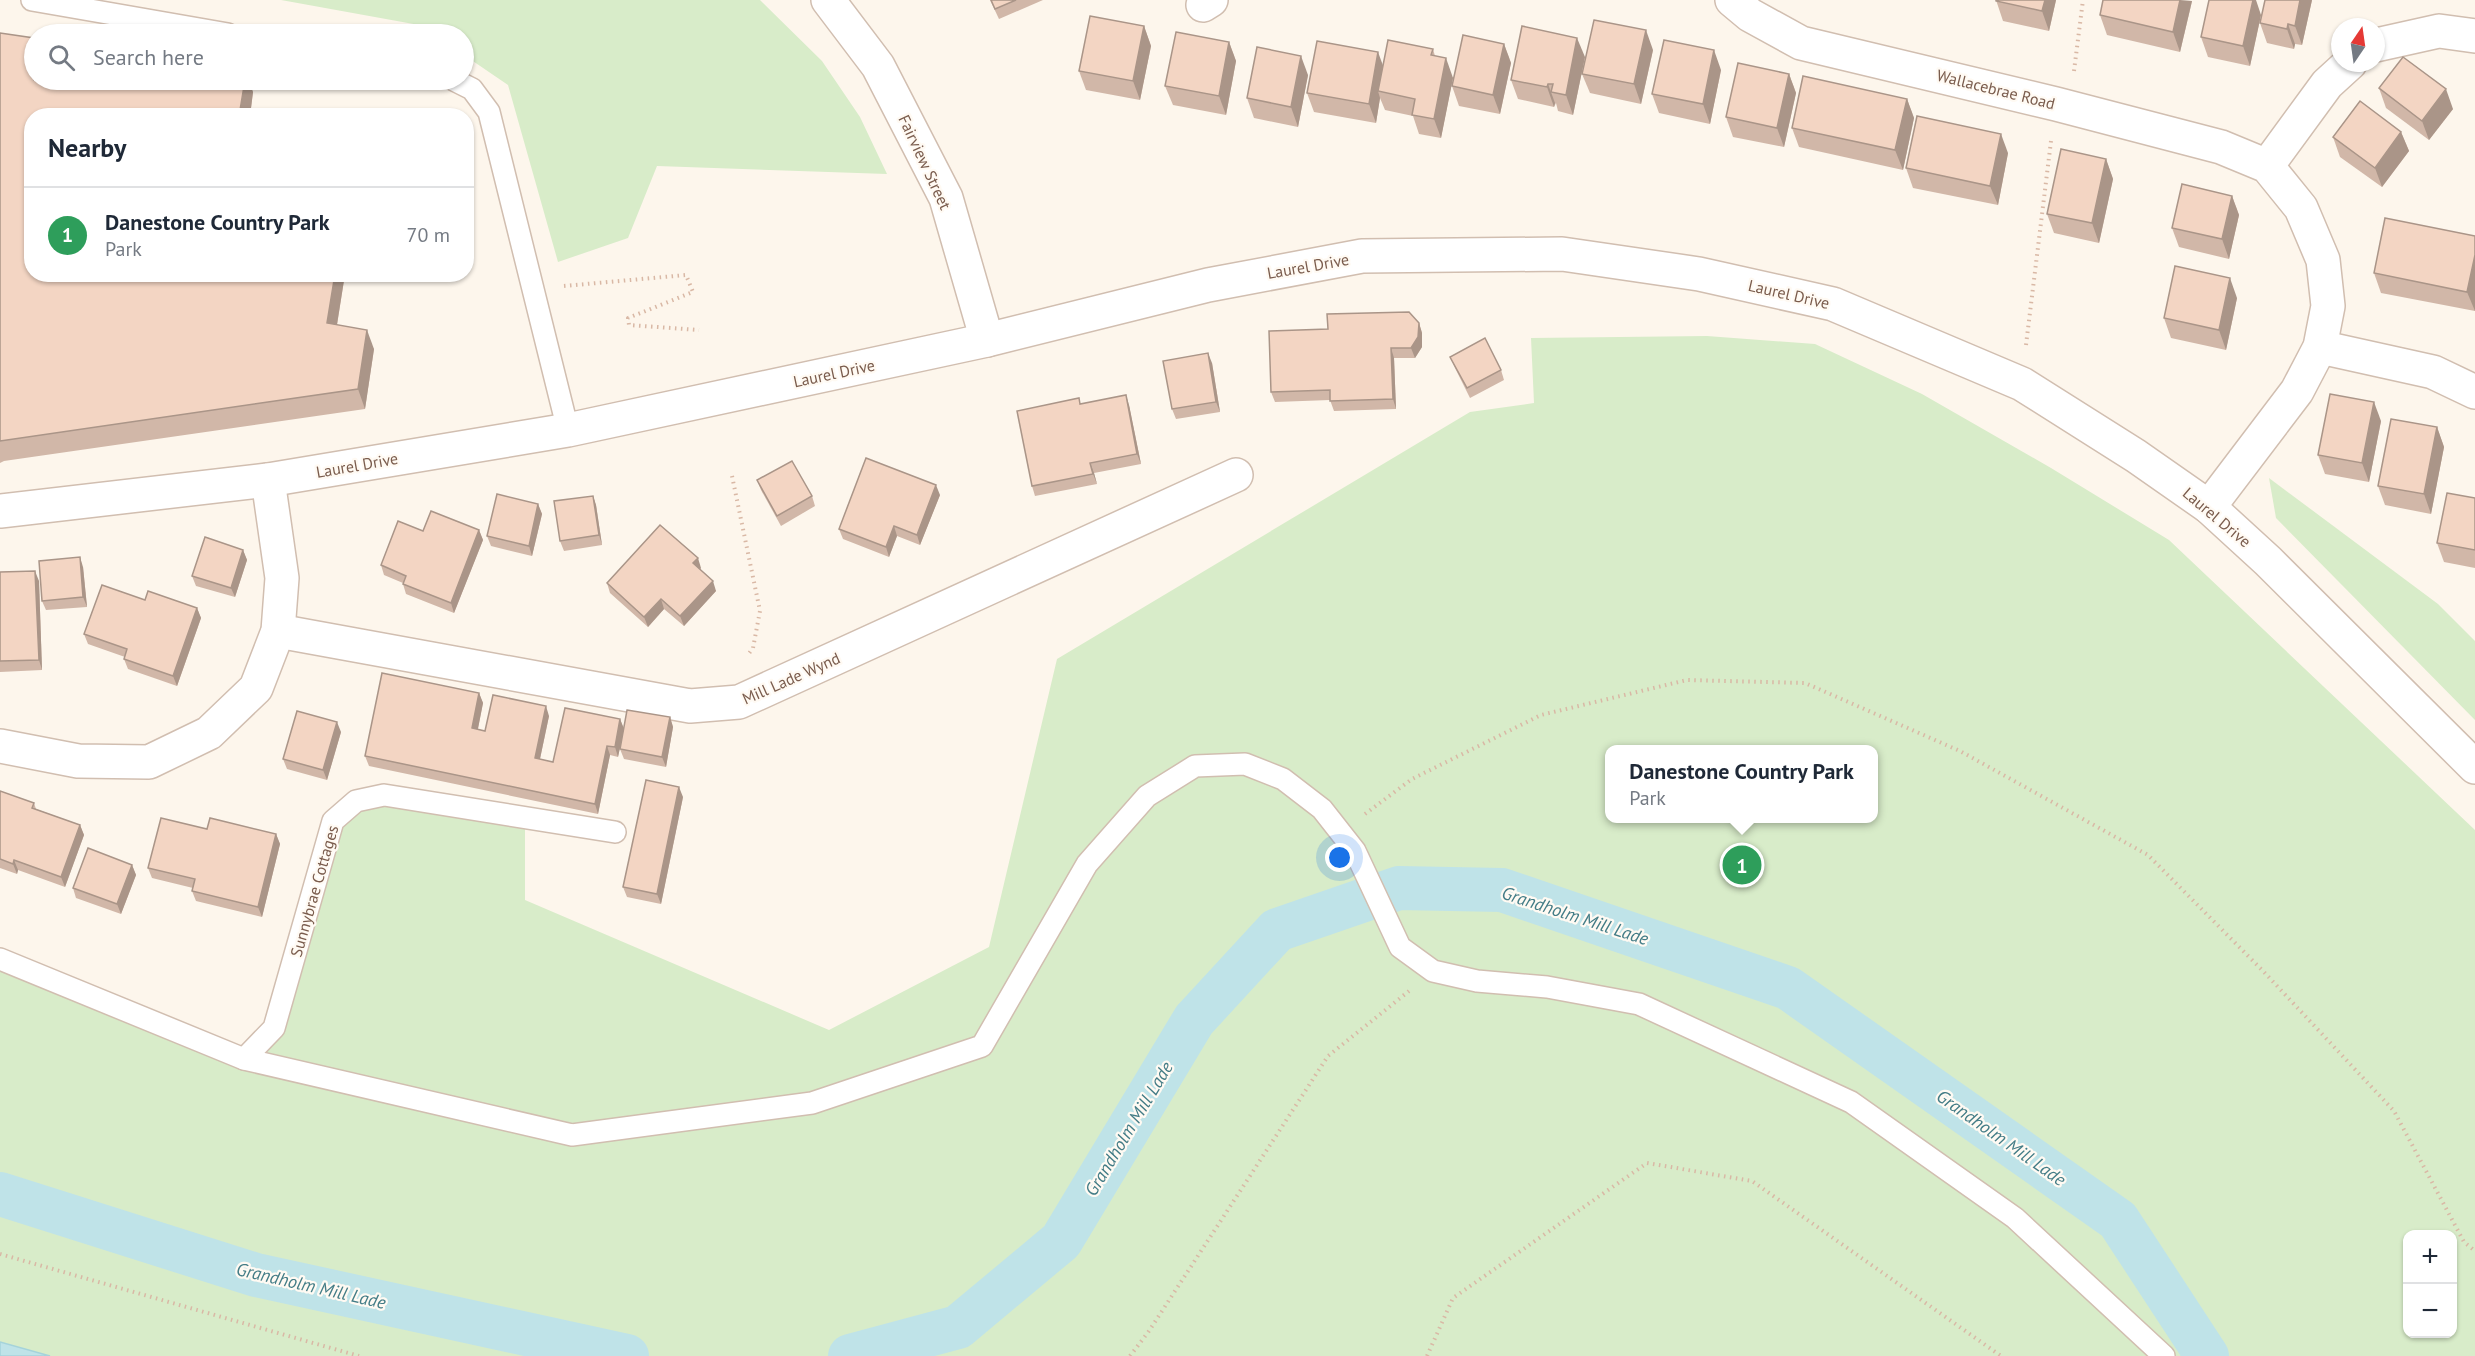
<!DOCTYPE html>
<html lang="en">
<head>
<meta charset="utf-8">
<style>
  body { margin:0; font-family:"PT Sans",sans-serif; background:#f6f6f7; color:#1f2937 }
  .controls { position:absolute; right:18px; bottom:18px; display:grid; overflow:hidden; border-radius:12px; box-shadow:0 2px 4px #0004 }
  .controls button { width:54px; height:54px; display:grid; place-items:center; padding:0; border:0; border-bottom:2px solid #e0e1e3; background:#fff; color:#1f2937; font:30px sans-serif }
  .compass { position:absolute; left:2331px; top:18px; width:54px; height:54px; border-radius:50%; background:#fff; box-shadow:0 2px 4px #0004; rotate:13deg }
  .you { position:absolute; left:1340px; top:858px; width:21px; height:21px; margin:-15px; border:4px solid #fff; border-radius:50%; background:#1a73e8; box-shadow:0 0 0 9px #1a73e833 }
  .badge { display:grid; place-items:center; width:39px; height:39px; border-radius:50%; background:#111827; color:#fff; font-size:20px; font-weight:700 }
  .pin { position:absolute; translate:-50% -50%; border:3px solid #fff; box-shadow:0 2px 6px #0006 }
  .popup { position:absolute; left:1605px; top:745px; width:273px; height:78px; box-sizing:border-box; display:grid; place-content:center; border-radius:12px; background:#fff; filter:drop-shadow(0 2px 4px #0005); font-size:20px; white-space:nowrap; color:#747a83 }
  .popup b { font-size:22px; color:#1f2937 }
  .popup::after { content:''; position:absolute; left:50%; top:100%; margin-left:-12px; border:12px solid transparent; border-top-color:#fff }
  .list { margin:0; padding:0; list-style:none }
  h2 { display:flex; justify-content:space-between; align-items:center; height:78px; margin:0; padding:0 24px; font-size:26px }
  h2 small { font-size:20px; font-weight:400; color:#747a83 }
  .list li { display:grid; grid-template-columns:39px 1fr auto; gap:18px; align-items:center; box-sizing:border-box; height:96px; padding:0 24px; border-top:2px solid #e0e1e3 }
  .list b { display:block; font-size:22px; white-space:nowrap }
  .list p { margin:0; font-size:20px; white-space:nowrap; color:#747a83 }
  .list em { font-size:20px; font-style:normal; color:#747a83 }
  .icon { flex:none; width:33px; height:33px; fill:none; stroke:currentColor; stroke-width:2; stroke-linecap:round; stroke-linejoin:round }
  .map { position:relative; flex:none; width:2475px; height:1356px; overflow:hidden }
  .search { position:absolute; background:#fff; box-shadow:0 2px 4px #0004; left:24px; top:24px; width:450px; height:66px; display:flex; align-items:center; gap:15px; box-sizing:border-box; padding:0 21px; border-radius:33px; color:#747a83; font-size:22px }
  .panel { position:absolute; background:#fff; box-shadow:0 2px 4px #0004; left:24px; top:108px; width:450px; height:174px; border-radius:24px }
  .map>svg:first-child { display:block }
  .green { fill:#d8ecc9; fill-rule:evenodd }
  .water { fill:#bfe3e8; stroke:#a5d3da; stroke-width:1.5 }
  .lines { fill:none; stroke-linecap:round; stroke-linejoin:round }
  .canal { stroke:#bfe3e8; stroke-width:44 }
  .service-casing { stroke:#d1beb0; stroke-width:24 }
  .minor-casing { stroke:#d1beb0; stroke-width:36 }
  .tertiary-casing { stroke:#d1beb0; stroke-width:36 }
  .path { stroke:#d9b8a5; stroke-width:4; stroke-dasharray:1.5 4.5; stroke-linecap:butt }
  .service { stroke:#fff; stroke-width:21 }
  .minor { stroke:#fff; stroke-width:33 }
  .tertiary { stroke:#fff; stroke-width:33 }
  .wall { fill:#d1b7a8 }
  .shaded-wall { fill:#aa9588 }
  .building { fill:#f3d5c3; stroke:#aa9588; stroke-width:1.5 }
  .labels { text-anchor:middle; stroke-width:4.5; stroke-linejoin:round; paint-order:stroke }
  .street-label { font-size:16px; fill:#7a5c4d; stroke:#fffaf3 }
  .water-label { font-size:18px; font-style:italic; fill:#437c86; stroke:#fffaf3 }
</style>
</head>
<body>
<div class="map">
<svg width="2475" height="1356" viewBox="0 0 2475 1356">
  <rect width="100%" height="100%" fill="#fdf6ec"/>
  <g class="green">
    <path d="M281,0h479l62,61 38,56 27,57 -230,-8 -29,72 -70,24 -50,-177 -44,-30v-21h-31l-14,-9z"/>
    <path d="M1707,336l108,8 107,50 129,74 118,72 306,290v526h-2425l-50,-14v-383l244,100 30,-31 59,-207 23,-20 169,17v82l304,130 160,-83 68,-288 413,-247 64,-9 -3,-65zM1610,750h264v68h-264zM2408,1234h44v100h-44z"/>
    <path d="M2269,478l169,126 37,37v79l-199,-202z"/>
  </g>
  <path class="water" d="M0,1342l50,14h-50z"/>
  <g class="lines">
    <g class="canal">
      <path d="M0,1194l256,81 371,81"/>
      <path d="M850,1356l108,-29 103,-86 133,-221 83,-90 122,-42 103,2 286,98 330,232 89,136"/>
    </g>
    <g class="service-casing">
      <g id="service">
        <path d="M32,0l196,34"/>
        <path d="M454,80l18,9 17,23 79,318"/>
        <path d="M0,959l244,100 328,76 240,-32 170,-57 105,-182 60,-68 48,-30 50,-2 38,15 39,30 33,42 45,96 33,24 44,10 70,6 92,17 212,98 164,116 149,138"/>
        <path d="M244,1059l30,-31 59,-207 23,-20 28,-6 231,37"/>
      </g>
    </g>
    <g class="minor-casing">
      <g id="minor">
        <path d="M1732,0l18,15 51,28 255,61 165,43 46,19 34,42 22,52 5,46 -8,41 -23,44 -88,116"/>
        <path d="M1203,5l8,-5"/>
        <path d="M2376,45l63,-14 36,5"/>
        <path d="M2267,166l60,-82 23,-21"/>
        <path d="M987,340l221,-55 154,-29 200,-2 137,20 134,30 189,80 114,72 73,51 59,54 207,206"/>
        <path d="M2320,347l113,25 42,20"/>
        <path d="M278,631l412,75 49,-4 497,-227"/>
        <path d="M0,746l78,15 71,1 60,-29 47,-45 22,-57 4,-53 -14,-98"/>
      </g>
    </g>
    <g class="tertiary-casing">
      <path id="tertiary" d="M0,511l268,-31 300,-50 419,-90 -41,-142 -68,-132 -50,-66"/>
    </g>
    <g class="path">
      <path d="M2074,71l9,-71"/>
      <path d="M564,286l122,-11 7,17 -65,26 1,7 70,5"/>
      <path d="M2026,345l25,-204"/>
      <path d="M732,476l28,135 -7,37 -6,8"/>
      <path d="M1365,814l47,-35 129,-64 146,-35 118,3 155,68 188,104 116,117 130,139 70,131 11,9"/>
      <path d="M0,1254l359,102"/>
      <path d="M1130,1356l19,-25 179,-275 81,-65"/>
      <path d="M1427,1356l26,-58 194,-135 105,18 249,175"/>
    </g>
    <use href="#service" class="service"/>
    <use href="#minor" class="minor"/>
    <use href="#tertiary" class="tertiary"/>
  </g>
  <g class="wall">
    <path d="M990,0h53l-44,19z"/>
    <path d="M1996,0h60l-7,31 -46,-10z"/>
    <path d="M2312,0l-10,45 -7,-1 -1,5 -27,-6 -7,-20z"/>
    <path d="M2192,1l-12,51 -73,-17 -7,-20z"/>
    <path d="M2261,15l-11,51 -42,-9 -7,-20z"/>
    <path d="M1144,26l7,20 -11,54 -54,-10 -7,-19z"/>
    <path d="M0,33l253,59 -3,24h-218v158h313l-8,51 37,24 -9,60 -361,52 -4,2z"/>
    <path d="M1229,42l7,19 -10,54 -53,-10 -8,-19z"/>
    <path d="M1504,44l7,19 -11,51 -41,-8 -7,-20z"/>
    <path d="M1433,49l2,7 18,22 -12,60 -22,-4 -6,-18 -28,-6 -5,-12 -4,25 -62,-11 -7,-19 76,-28z"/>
    <path d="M1653,50l-12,54 -51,-11 -8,-19z"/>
    <path d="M1585,57l-12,58 -15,-4 -2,-8 -2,4 -36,-8 -7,-19z"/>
    <path d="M1721,70l-11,54 -51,-11 -7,-19z"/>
    <path d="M1789,74l7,19 -12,54 -51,-10 -7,-20z"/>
    <path d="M1308,75l-10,52 -44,-9 -7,-20z"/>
    <path d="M2379,88l74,21 -24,31 -43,-32z"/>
    <path d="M1907,99l7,19 -11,52 -104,-23 -7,-19z"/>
    <path d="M2401,132l8,19 -27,36 -42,-30 -7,-20z"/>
    <path d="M2008,153l-10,52 -85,-17 -7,-20z"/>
    <path d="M2106,159l7,20 -14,64 -45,-10 -7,-19z"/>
    <path d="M2232,196l7,19 -10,44 -50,-12 -7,-19z"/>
    <path d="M2475,236v75l-94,-18 -7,-20z"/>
    <path d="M2237,298l-11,52 -55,-12 -7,-20z"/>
    <path d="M1419,323l3,10v14l-7,11h-21l2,51 -62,2 -4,-11 -55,2 -4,-10 57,-63z"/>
    <path d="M1450,357l51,13 3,10 -34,18 -16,-32z"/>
    <path d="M1212,363l8,49 -44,7 -4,-10z"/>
    <path d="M1081,404l48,1 12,59 -47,9 3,11 -62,12 -3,-10z"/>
    <path d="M2381,421l-12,61 -44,-8 -7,-19z"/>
    <path d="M2437,427l7,20 -13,67 -46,-9 -7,-19z"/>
    <path d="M757,480l55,16 3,10 -34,20 -20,-36z"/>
    <path d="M940,495l-20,50 -23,-9 -8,21 -46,-18 -4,-10z"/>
    <path d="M593,496l3,9 6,40 -38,6 -4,-10z"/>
    <path d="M2475,498v70l-31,-6 -7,-19z"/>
    <path d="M538,504l4,10 -10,42 -41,-10 -4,-10z"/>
    <path d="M479,530l4,10 -29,73 -48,-19 -3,-10v-1l-19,-8 -3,-10 42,-34z"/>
    <path d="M243,550l4,10 -12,37 -39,-11 -4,-10z"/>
    <path d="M83,567l4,40 -41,3 -4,-9z"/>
    <path d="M701,568l-1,1 16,22 -32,35 -20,-17 -16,18 -38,-34 -3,-10z"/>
    <path d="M0,572l39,9 3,89 -42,2z"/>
    <path d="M197,608l4,10 -24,68 -49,-17 -4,-10 1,-2 -37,-13 -4,-10z"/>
    <path d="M479,693l4,10 -5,26 7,2 64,-15 -9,43 13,3 67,-43 4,10 46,-12 3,10 -7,40 -42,-8 -4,-10 3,-17 -5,25 -8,-2 -12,59 -229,-48 -4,-10z"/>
    <path d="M341,732l-14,48 -40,-11 -4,-10z"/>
    <path d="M0,791l34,12 2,6 44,16 4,10 -19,52 -47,-17 -1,4 -17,-6z"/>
    <path d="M683,797l-22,107 -34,-7 -4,-10z"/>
    <path d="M276,834l4,10 -18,73 -66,-16 -4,-10 1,-3 -41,-10 -4,-10z"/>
    <path d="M132,865l4,10 -15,39 -45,-16 -3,-10z"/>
  </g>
  <g class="shaded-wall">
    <path d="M2045,0h11l-7,31 -7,-20z"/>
    <path d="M2180,0l12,1 -12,51 -7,-20z"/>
    <path d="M2253,0h3l5,15 -11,51 -7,-20z"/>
    <path d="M2300,0h12l-10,45 -7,-19z"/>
    <path d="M2288,24l7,20 -1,5 -7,-20z"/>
    <path d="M1144,26l7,20 -11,54 -7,-19z"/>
    <path d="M1646,30l7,20 -12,54 -7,-20z"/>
    <path d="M1577,38l8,19 -12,58 -7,-20z"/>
    <path d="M1229,42l7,19 -10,54 -7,-19z"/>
    <path d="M1504,44l7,19 -11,51 -7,-19z"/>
    <path d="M1714,50l7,20 -11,54 -7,-20z"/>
    <path d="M1378,52l7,19 -7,20 2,7 -4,25 -7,-19z"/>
    <path d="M1301,56l7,19 -10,52 -7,-20z"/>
    <path d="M1446,58l7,20 -12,60 -7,-19z"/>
    <path d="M1789,74l7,19 -12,54 -7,-19z"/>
    <path d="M245,80h4l4,12 -3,24h-11z"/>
    <path d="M1548,84l7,19 -1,4 -7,-20z"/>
    <path d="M2446,89l7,20 -24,31 -7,-19z"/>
    <path d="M1907,99l7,19 -11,52 -8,-20z"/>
    <path d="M2401,132l8,19 -27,36 -7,-19z"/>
    <path d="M2001,134l7,19 -10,52 -8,-19z"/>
    <path d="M2106,159l7,20 -14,64 -7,-20z"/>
    <path d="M2232,196l7,19 -10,44 -7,-20z"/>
    <path d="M2475,255v56l-8,-19z"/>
    <path d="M335,274h10l-11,69 -7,-20z"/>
    <path d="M2230,278l7,20 -11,52 -7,-20z"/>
    <path d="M1419,323l3,10v14l-7,11 -4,-10z"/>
    <path d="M367,330l7,19 -9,60 -7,-20z"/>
    <path d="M1391,348l3,10 2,51 -3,-10z"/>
    <path d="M1208,353l4,10 8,49 -4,-10z"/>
    <path d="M1126,395l3,10 12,59 -4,-10z"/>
    <path d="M2374,402l7,19 -12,61 -7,-19z"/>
    <path d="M2437,427l7,20 -13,67 -7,-20z"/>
    <path d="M1090,463l4,10 3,11 -4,-10z"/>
    <path d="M936,485l4,10 -20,50 -3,-10z"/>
    <path d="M593,496l3,9 6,40 -3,-10z"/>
    <path d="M538,504l4,10 -10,42 -3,-10z"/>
    <path d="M894,526l3,10 -8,21 -3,-10z"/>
    <path d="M479,530l4,10 -29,73 -3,-10z"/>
    <path d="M243,550l4,10 -12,37 -4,-9z"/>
    <path d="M80,557l3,10 4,40 -4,-10z"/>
    <path d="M698,558l3,10 -4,5 -4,-10z"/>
    <path d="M35,571l4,10 3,89 -3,-10z"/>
    <path d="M713,581l3,10 -32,35 -4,-10z"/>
    <path d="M661,599l3,10 -16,18 -4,-10z"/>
    <path d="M197,608l4,10 -24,68 -4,-10z"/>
    <path d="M479,693l4,10 -7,35 -4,-10z"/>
    <path d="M546,706l3,10 -11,52 -3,-10z"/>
    <path d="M670,717l3,10 -7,40 -4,-10z"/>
    <path d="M620,719l4,10 -6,28 -3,-10z"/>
    <path d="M337,722l4,10 -14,48 -4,-10z"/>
    <path d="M607,746l3,9 -12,59 -3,-10z"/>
    <path d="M679,787l4,10 -22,107 -4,-10z"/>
    <path d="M80,825l4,10 -19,52 -4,-10z"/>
    <path d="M276,834l4,10 -18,73 -4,-10z"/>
    <path d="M14,860l4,10 -1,4 -4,-10z"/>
    <path d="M132,865l4,10 -15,39 -4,-10z"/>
  </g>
  <g class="building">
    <path d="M991,0h25l-21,9z"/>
    <path d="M1996,0h49l-3,11 -46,-10z"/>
    <path d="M2103,0h77l-7,32 -73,-17z"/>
    <path d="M2209,0h44l-10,46 -42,-9z"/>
    <path d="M2265,0h35l-5,26 -7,-2 -1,5 -27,-6z"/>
    <path d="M1090,16l54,10 -11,55 -54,-10z"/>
    <path d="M1594,20l52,10 -12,54 -52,-10z"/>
    <path d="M1522,26l55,12 -11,57 -15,-3 2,-8h-5l-1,3 -36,-7z"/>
    <path d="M1176,32l53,10 -10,54 -54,-10z"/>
    <path d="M0,33l34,5v42h211l-6,36h-207v158h303l-8,49 40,7 -9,59 -358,52z"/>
    <path d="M1463,35l41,9 -11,51 -41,-9z"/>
    <path d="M1388,40l45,9 -2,6 15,3 -12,61 -22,-4 3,-16 -37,-8z"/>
    <path d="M1664,40l50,10 -11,54 -51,-10z"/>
    <path d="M1317,41l61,11 -9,52 -62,-11z"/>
    <path d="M1257,47l44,9 -10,51 -44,-9z"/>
    <path d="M2403,57l43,32 -24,32 -43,-33z"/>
    <path d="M1738,63l51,11 -12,54 -51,-11z"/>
    <path d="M1803,76l104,23 -12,51 -103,-22z"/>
    <path d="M2360,101l41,31 -26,36 -42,-31z"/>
    <path d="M1917,116l84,18 -11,52 -84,-18z"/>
    <path d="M2061,149l45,10 -14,64 -45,-9z"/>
    <path d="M2182,184l50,12 -10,43 -50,-11z"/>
    <path d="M2385,218l90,18v19l-8,37 -93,-19z"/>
    <path d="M2175,266l55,12 -11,52 -55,-12z"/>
    <path d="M1409,312l10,11 -1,14 -7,11h-20l2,51 -63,2v-11l-59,2 -2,-61 59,-2 -1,-15z"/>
    <path d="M1485,338l16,32 -34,18 -17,-31z"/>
    <path d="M1208,353l8,49 -44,7 -9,-48z"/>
    <path d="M2330,394l44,8 -12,61 -44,-8z"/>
    <path d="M1126,395l11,59 -47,9 3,11 -61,12 -15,-75 62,-13 1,6z"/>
    <path d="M2391,419l46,8 -13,67 -46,-8z"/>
    <path d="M866,458l70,27 -19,50 -23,-9 -8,21 -47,-18z"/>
    <path d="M792,461l20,35 -35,20 -20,-36z"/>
    <path d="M2447,493l28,5v52l-38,-7z"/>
    <path d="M497,494l41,10 -9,42 -42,-10z"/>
    <path d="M593,496l6,39 -39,6 -6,-40z"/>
    <path d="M431,511l48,19 -28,73 -48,-19 3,-8 -25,-11 17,-44 25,10z"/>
    <path d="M660,525l38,33 -5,5 20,18 -33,35 -19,-17 -17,18 -37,-34z"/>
    <path d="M205,537l38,13 -12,38 -39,-12z"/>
    <path d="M80,557l3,40 -41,4 -3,-40z"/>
    <path d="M35,571l4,89 -39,1v-89z"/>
    <path d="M102,585l43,15 3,-9 49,17 -24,68 -49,-17 3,-10 -43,-15z"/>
    <path d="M382,673l97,20 -7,35 13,3 8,-36 53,11 -11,52 18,4 12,-54 55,11 -5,28 -8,-1 -12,58 -230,-48z"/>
    <path d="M627,710l43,7 -8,40 -42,-8z"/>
    <path d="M297,711l40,11 -14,48 -40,-11z"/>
    <path d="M646,780l33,7 -22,107 -34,-7z"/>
    <path d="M0,791l34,12 -2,5 48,17 -19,52 -47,-17 -1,4 -13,-5z"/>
    <path d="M161,818l46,11 3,-11 66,16 -18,73 -66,-16 3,-12 -47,-11z"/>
    <path d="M88,848l44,17 -15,39 -44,-16z"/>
  </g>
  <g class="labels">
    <g class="street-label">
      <text transform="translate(1996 89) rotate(14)" y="6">Wallacebrae Road</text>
      <text transform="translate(925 162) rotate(65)" y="6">Fairview Street</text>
      <text transform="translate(1308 266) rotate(-10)" y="6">Laurel Drive</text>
      <text transform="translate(1789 294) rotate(13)" y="6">Laurel Drive</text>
      <text transform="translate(834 373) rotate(-12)" y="6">Laurel Drive</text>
      <text transform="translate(357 465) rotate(-10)" y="6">Laurel Drive</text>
      <text transform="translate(2217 517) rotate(40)" y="6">Laurel Drive</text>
      <text transform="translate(791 678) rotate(-24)" y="6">Mill Lade Wynd</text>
      <text transform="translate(314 891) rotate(-74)" y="6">Sunnybrae Cottages</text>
    </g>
    <g class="water-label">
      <text transform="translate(1575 916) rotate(18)" y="6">Grandholm Mill Lade</text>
      <text transform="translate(1129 1129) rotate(-59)" y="6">Grandholm Mill Lade</text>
      <text transform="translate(2001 1138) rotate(35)" y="6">Grandholm Mill Lade</text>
      <text transform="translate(311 1286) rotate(13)" y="6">Grandholm Mill Lade</text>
    </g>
  </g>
</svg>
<div class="controls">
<button>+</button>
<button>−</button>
</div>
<svg class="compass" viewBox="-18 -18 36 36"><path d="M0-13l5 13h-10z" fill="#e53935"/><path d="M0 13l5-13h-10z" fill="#747a83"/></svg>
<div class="you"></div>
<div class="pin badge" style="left:1742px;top:865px;background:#2e9e5b">1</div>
<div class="popup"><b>Danestone Country Park</b>Park</div>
<div class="search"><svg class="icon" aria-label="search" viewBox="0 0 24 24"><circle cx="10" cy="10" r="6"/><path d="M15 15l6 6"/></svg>Search here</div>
<section class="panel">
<h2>Nearby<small></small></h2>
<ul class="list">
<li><span class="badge" style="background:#2e9e5b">1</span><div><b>Danestone Country Park</b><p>Park</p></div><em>70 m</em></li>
</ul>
</section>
</div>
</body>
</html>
